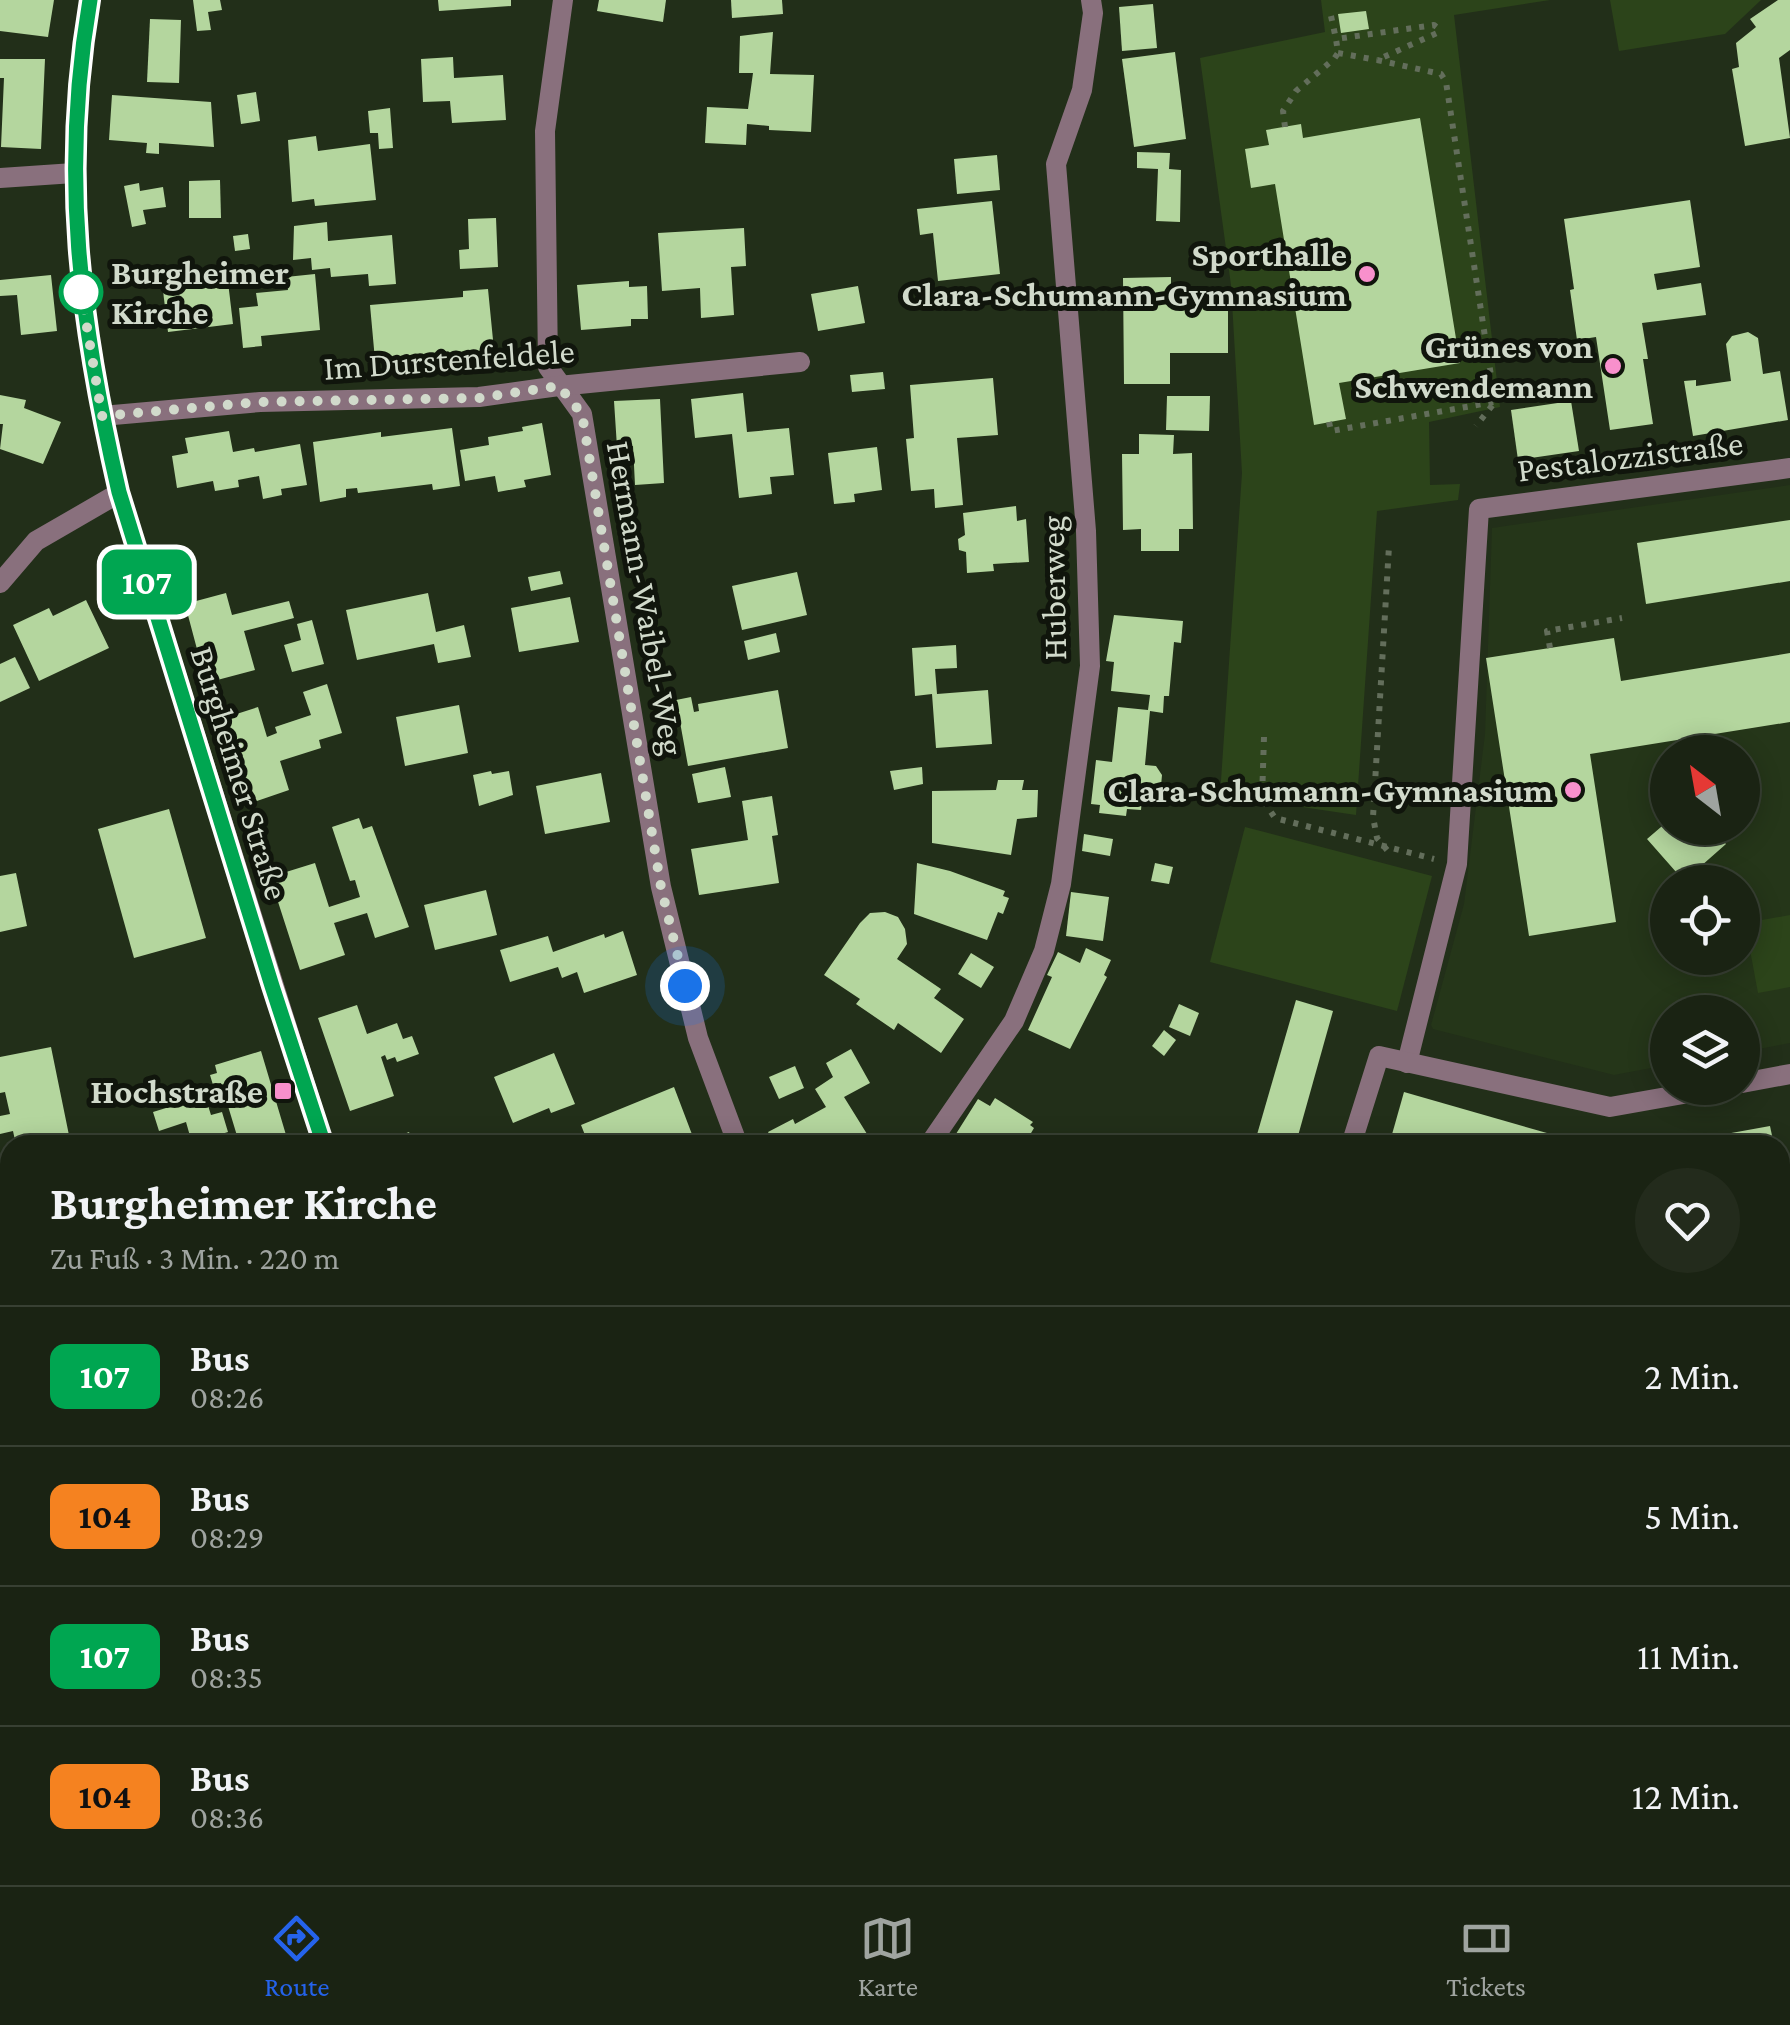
<!DOCTYPE html>
<html lang="de">
<head>
<meta charset="utf-8">
<style>
	body { margin:0; font-family:"Crimson Pro",serif; background:#232b1c; color:#f1f3f6; height:100vh; display:flex; flex-direction:column; font-size:38px; white-space:nowrap }
	* { box-sizing:border-box; margin:0 }
	p { font-size:32px; color:#9fa4a0 }
	.icon { flex:none; width:55px; height:55px; fill:none; stroke:currentColor; stroke-width:2; stroke-linecap:round; stroke-linejoin:round }
	.map { position:relative; flex:1; overflow:hidden }
	.details { position:absolute; left:0px; top:1135px; width:1790px; height:750px; display:flex; flex-direction:column; background:#1a2313; border-radius:30px 30px 0 0; box-shadow:0 5px 25px #0003,0 0 0 2px #384033 }
	.details>* { flex:none }
	.badge { padding:0 20px; border-radius:15px; font-size:35px; line-height:65px }
	.needle { width:65px; rotate:329deg }
	.buttons { position:absolute; left:1650px; top:735px; display:grid; gap:20px }
	.buttons a { display:grid; place-items:center; width:110px; height:110px; border-radius:50%; background:#1a2313; box-shadow:0 5px 25px #0003,0 0 0 2px #384033; font-size:50px }
	.you { position:absolute; width:50px; height:50px; margin:-25px; border:8px solid #fff; border-radius:50%; background:#1a73e8; box-shadow:0 0 0 15px #1a73e833 }
	.map>.badge { position:absolute; translate:-50% -50%; box-shadow:0 0 0 5px #fff }
	.round { display:grid; place-items:center; flex:none; width:105px; height:105px; border-radius:52px; background:#232b1c }
	.head { display:flex; align-items:center; justify-content:space-between; height:170px; padding:0 50px }
	h1 { font-size:48px; font-weight:700; line-height:75px }
	ul { padding:0; list-style:none }
	li { display:flex; align-items:center; gap:30px; height:140px; padding:0 50px; border-top:2px solid #384033 }
	li div { flex:1 }
	li b { display:block; font-size:38px }
	li em { font-style:normal }
	li .badge { min-width:110px; font-weight:700; text-align:center }
	.tabs { display:flex; justify-content:space-around; align-items:center; height:140px; border-top:2px solid #384033; background:#1a2313; font-size:28px; color:#9fa4a0 }
	.tabs a { display:grid; justify-items:center; gap:5px }
	.tabs .active { color:#2563eb }
	.map>svg:first-child { display:block }
	.built { fill:#253619; fill-rule:evenodd }
	.green { fill:#2c441a }
	.building { fill:#b4d69e }
	.lines { fill:none; stroke-linecap:round; stroke-linejoin:round }
	.path { stroke:#636e5b; stroke-width:6; stroke-dasharray:5 8; stroke-linecap:butt }
	.service { stroke:#89707d; stroke-width:15 }
	.minor { stroke:#89707d; stroke-width:20 }
	.tertiary { stroke:#89707d; stroke-width:20 }
	.line-casing { stroke:#fff; stroke-width:22 }
	.line { stroke:#00a651; stroke-width:15 }
	.walk { stroke:#d1dacb; stroke-width:10; stroke-dasharray:0 18 }
	.poi-dot { fill:#f890cc; stroke:#10150c; stroke-width:4 }
	.stop-dot { fill:#fff; stroke:#00a651; stroke-width:5 }
	.labels { text-anchor:middle; stroke-width:10; stroke-linejoin:round; paint-order:stroke }
	.poi-label { font-size:35px; font-weight:bold; fill:#d1dacb; stroke:#10150c; text-anchor:end }
	.stop-label { font-size:35px; font-weight:bold; fill:#d1dacb; stroke:#10150c; text-anchor:start }
	.street-label { font-size:35px; fill:#d1dacb; stroke:#10150c }
</style>
</head>
<body>
<div class="map">
<svg width="1790" height="1885" viewBox="0 0 1790 1885">
	<rect width="100%" height="100%" fill="#222f19"/>
	<g class="built">
		<path d="M1790,485V1043L1743,1052L1742,1012H1668L1667,1065L1614,1075L1433,1029L1431,1025L1464,904L1485,734L1492,528ZM1668,752H1742V828H1668ZM1668,882H1742V958H1668Z"/>
		<polygon points="1790,1545 1790,1885 1745,1885 1743,1875 1780,1875 1780,1547"/>
	</g>
	<g class="green">
		<polygon points="1321,0 1550,0 1454,15 1500,407 1429,422 1430,485 1460,484 1458,500 1377,511 1356,815 1220,795 1242,473 1231,285 1200,58 1325,32"/>
		<polygon points="1610,0 1761,0 1725,34 1619,51"/>
		<polygon points="1245,827 1432,876 1397,1011 1210,962"/>
		<polygon points="1790,915 1790,987 1758,993 1745,923"/>
		<polygon points="10,1762 10,1875 60,1875 63,1885 0,1885 0,1765"/>
	</g>
	<g class="building">
		<polygon points="0,0 54,0 48,37 0,31"/>
		<polygon points="193,0 220,0 222,10 208,12 211,30 197,31"/>
		<polygon points="438,0 511,0 511,6 439,11"/>
		<polygon points="599,0 666,0 663,22 597,11"/>
		<polygon points="731,0 782,0 783,14 732,18"/>
		<polygon points="1778,0 1790,0 1790,50 1779,58 1790,138 1745,146 1732,69 1739,67 1736,43 1756,27 1750,19"/>
		<polygon points="1153,4 1157,48 1122,51 1119,7"/>
		<polygon points="1366,11 1369,29 1341,33 1338,14"/>
		<polygon points="150,19 181,20 179,83 147,82"/>
		<polygon points="773,32 770,74 814,75 811,132 769,130 769,126 747,124 746,145 705,143 707,107 748,109 753,73 739,73 740,36"/>
		<polygon points="1175,52 1186,139 1134,147 1122,59"/>
		<polygon points="453,57 454,78 503,75 506,120 452,123 450,101 423,102 421,59"/>
		<polygon points="0,59 45,59 41,149 1,147 4,78 0,78"/>
		<polygon points="256,92 260,121 241,124 237,95"/>
		<polygon points="112,95 211,102 214,147 159,143 159,154 146,153 147,143 109,140"/>
		<polygon points="390,108 393,148 379,149 378,133 370,133 368,111"/>
		<polygon points="1420,118 1460,363 1339,383 1346,419 1314,425 1275,184 1251,188 1245,149 1269,145 1266,130 1301,124 1303,138"/>
		<polygon points="316,136 318,151 370,144 376,200 315,206 314,199 292,202 288,140"/>
		<polygon points="1137,152 1170,153 1169,169 1181,170 1180,222 1156,221 1158,169 1137,168"/>
		<polygon points="997,155 1000,190 957,194 954,159"/>
		<polygon points="220,180 221,218 189,218 189,181"/>
		<polygon points="139,183 140,191 163,187 166,207 143,210 146,224 132,227 124,186"/>
		<polygon points="1690,200 1700,267 1654,274 1657,290 1701,283 1706,315 1642,323 1648,359 1643,359 1653,424 1610,430 1596,337 1577,340 1570,290 1574,289 1564,219"/>
		<polygon points="992,201 1000,274 938,281 933,233 920,235 917,209"/>
		<polygon points="496,218 498,267 460,269 459,250 469,249 468,219"/>
		<polygon points="327,222 328,241 392,235 396,284 369,286 368,274 331,277 330,268 312,270 311,258 293,260 294,226"/>
		<polygon points="744,228 746,266 731,267 734,315 701,318 700,288 662,291 658,233"/>
		<polygon points="248,234 250,249 235,251 233,236"/>
		<polygon points="226,265 233,324 168,332 161,274"/>
		<polygon points="315,274 320,330 261,336 262,346 243,348 239,308 258,306 256,293 288,290 286,277"/>
		<polygon points="51,275 57,331 21,335 17,295 0,296 0,280"/>
		<polygon points="1171,277 1171,305 1205,305 1205,289 1228,289 1228,353 1170,353 1170,384 1124,384 1123,278"/>
		<polygon points="629,281 629,287 647,286 648,319 631,319 631,326 581,330 577,285"/>
		<polygon points="858,286 865,323 818,331 811,294"/>
		<polygon points="488,289 494,350 375,360 370,305 463,297 463,291"/>
		<polygon points="1748,332 1758,338 1763,374 1780,371 1788,420 1693,436 1684,381 1696,380 1696,386 1731,381 1726,344 1732,336"/>
		<polygon points="883,372 885,389 852,392 850,375"/>
		<polygon points="993,378 998,435 957,438 963,505 935,508 934,489 911,491 906,439 914,438 910,385"/>
		<polygon points="743,393 747,432 789,428 794,475 770,477 772,494 739,498 732,434 695,438 691,399"/>
		<polygon points="0,395 26,400 24,408 61,422 43,464 0,449 3,424 0,424"/>
		<polygon points="1167,396 1210,396 1209,431 1166,430"/>
		<polygon points="660,399 664,483 635,485 633,446 617,447 614,401"/>
		<polygon points="1571,401 1579,451 1518,460 1511,410"/>
		<polygon points="542,423 551,475 524,480 526,487 498,492 495,476 465,481 460,450 489,445 488,437 523,431 522,427"/>
		<polygon points="452,428 460,486 433,490 432,484 358,493 357,488 346,489 346,497 320,502 313,442 381,432 381,437"/>
		<polygon points="229,431 233,452 254,448 255,452 300,444 307,485 281,489 282,495 263,499 259,476 238,480 239,487 215,491 213,481 177,488 172,456 188,453 185,438"/>
		<polygon points="1139,434 1174,435 1173,454 1192,453 1193,529 1179,529 1179,551 1141,551 1141,529 1123,530 1122,454 1139,454"/>
		<polygon points="877,447 882,490 854,494 855,502 834,504 828,453"/>
		<polygon points="1016,506 1017,521 1026,519 1029,562 993,564 994,571 967,573 966,552 959,550 958,539 965,535 963,513"/>
		<polygon points="1790,520 1790,581 1646,604 1637,543"/>
		<polygon points="560,571 563,584 531,591 528,577"/>
		<polygon points="797,572 807,615 742,630 732,586"/>
		<polygon points="226,593 232,615 289,601 294,618 244,631 255,670 206,683 185,604"/>
		<polygon points="428,593 436,632 464,625 471,657 438,663 434,644 357,660 346,610"/>
		<polygon points="570,597 579,642 519,652 511,608"/>
		<polygon points="86,600 109,648 39,681 13,625 49,608 53,616"/>
		<polygon points="1114,615 1183,621 1181,643 1174,642 1169,696 1164,696 1163,713 1150,711 1145,765 1156,766 1162,775 1161,786 1154,790 1143,789 1141,810 1127,809 1126,816 1099,813 1100,805 1091,804 1096,760 1112,762 1118,707 1148,710 1150,695 1111,691 1114,662 1106,661"/>
		<polygon points="312,620 324,664 292,672 284,645 301,640 297,624"/>
		<polygon points="776,633 780,652 748,660 744,641"/>
		<polygon points="1614,638 1621,681 1790,653 1790,722 1590,754 1616,922 1529,936 1486,658"/>
		<polygon points="956,645 957,668 935,669 937,694 988,690 992,744 936,748 932,694 915,696 912,648"/>
		<polygon points="15,657 30,688 0,702 0,664"/>
		<polygon points="327,684 342,733 319,740 321,748 280,761 289,790 248,804 221,719 258,707 267,737 277,733 275,727 311,715 303,692"/>
		<polygon points="778,690 788,748 688,766 676,700 691,697 694,712 699,711 698,704"/>
		<polygon points="459,705 468,753 405,766 396,717"/>
		<polygon points="725,767 731,797 698,803 692,774"/>
		<polygon points="922,767 923,784 894,790 890,771"/>
		<polygon points="491,771 492,774 509,771 513,795 479,806 473,775"/>
		<polygon points="601,773 610,822 545,834 536,786"/>
		<polygon points="998,780 1024,780 1022,790 1038,790 1037,817 1017,819 1011,855 932,843 932,791 996,790"/>
		<polygon points="772,796 778,835 772,836 779,883 699,895 691,849 748,840 742,801"/>
		<polygon points="169,809 206,938 134,958 98,829"/>
		<polygon points="359,818 363,829 372,826 409,927 375,938 367,913 334,923 345,955 300,970 270,877 315,863 329,907 360,897 355,880 350,881 332,827"/>
		<polygon points="1668,821 1668,828 1712,828 1726,844 1684,881 1647,839"/>
		<polygon points="1084,834 1113,839 1110,856 1082,851"/>
		<polygon points="917,863 950,871 1005,891 1003,896 1009,898 1003,914 998,912 987,940 914,914"/>
		<polygon points="1155,863 1173,867 1169,884 1151,881"/>
		<polygon points="16,873 27,926 0,932 0,876"/>
		<polygon points="486,890 497,935 435,950 424,905"/>
		<polygon points="1071,892 1109,897 1103,941 1066,936"/>
		<polygon points="885,912 898,917 905,929 907,944 897,959 941,989 934,998 964,1019 941,1053 898,1023 894,1030 856,1004 860,999 824,975 860,923 870,913"/>
		<polygon points="623,931 637,975 584,993 577,972 562,978 558,967 510,982 500,950 548,936 553,952 604,934 605,938"/>
		<polygon points="1086,948 1111,960 1104,975 1107,977 1070,1049 1028,1030 1052,977 1047,975 1058,952 1080,963"/>
		<polygon points="971,953 994,967 981,988 958,974"/>
		<polygon points="1296,1000 1333,1011 1296,1143 1254,1145"/>
		<polygon points="1179,1004 1199,1013 1190,1036 1169,1027"/>
		<polygon points="357,1005 367,1034 397,1023 403,1039 412,1036 419,1054 397,1062 395,1057 387,1060 385,1055 381,1057 394,1096 350,1111 318,1018"/>
		<polygon points="1164,1030 1176,1040 1164,1056 1152,1046"/>
		<polygon points="51,1047 71,1145 16,1145 13,1131 0,1134 0,1116 10,1114 5,1092 0,1093 0,1057"/>
		<polygon points="851,1049 870,1083 844,1097 867,1134 864,1144 775,1145 768,1132 793,1119 795,1124 826,1107 815,1089 833,1077 826,1063"/>
		<polygon points="261,1051 289,1145 232,1145 231,1141 238,1139 221,1083 213,1085 210,1075 217,1073 215,1065"/>
		<polygon points="554,1053 575,1104 551,1113 549,1108 513,1123 494,1077"/>
		<polygon points="795,1066 804,1088 779,1099 769,1077"/>
		<polygon points="674,1087 693,1137 671,1145 631,1145 628,1138 610,1145 589,1145 581,1125"/>
		<polygon points="1404,1092 1575,1141 1574,1145 1389,1145"/>
		<polygon points="205,1096 211,1115 222,1112 228,1132 192,1143 186,1122 159,1131 153,1112"/>
		<polygon points="995,1098 1033,1122 1030,1125 1034,1128 1024,1145 949,1145 978,1099 990,1106"/>
		<polygon points="1770,1126 1774,1145 1677,1145 1676,1143"/>
		<polygon points="409,1132 414,1145 377,1145"/>
		<polygon points="10,1330 10,1379 4,1380 0,1333"/>
		<polygon points="1780,1366 1784,1377 1790,1376 1790,1423 1780,1425"/>
		<polygon points="1790,1545 1790,1629 1788,1629 1780,1580 1780,1547"/>
		<polygon points="1780,1732 1790,1781 1790,1885 1745,1885 1743,1875 1780,1875"/>
		<polygon points="291,1875 325,1875 328,1884 276,1885 274,1880"/>
		<polygon points="389,1875 432,1875 435,1885 392,1885"/>
		<polygon points="605,1875 647,1875 637,1885 608,1885"/>
		<polygon points="676,1875 778,1875 791,1885 691,1885"/>
		<polygon points="998,1875 1036,1875 1032,1885 994,1885"/>
		<polygon points="1155,1875 1179,1885 1150,1885"/>
		<polygon points="1199,1875 1228,1875 1225,1885 1195,1885"/>
		<polygon points="1593,1875 1625,1875 1622,1885 1591,1885"/>
	</g>
	<g class="lines">
		<g class="path">
			<polyline points="1331,16 1336,39"/>
			<polyline points="1338,53 1377,60"/>
			<polyline points="1285,127 1283,111 1296,91 1334,59 1338,53 1336,39 1434,25 1438,28 1437,33 1377,60 1441,74 1446,82 1495,402 1476,426"/>
			<polyline points="1329,422 1331,431 1494,402"/>
			<polyline points="1550,648 1547,631 1622,618"/>
			<polyline points="1264,737 1262,799 1275,818 1434,859"/>
			<polyline points="1387,850 1377,838 1373,817 1389,546"/>
			<polyline points="0,1454 10,1469"/>
			<polyline points="1780,1705 1790,1704"/>
		</g>
		<g class="service">
			<polyline points="1780,1485 1790,1483"/>
			<polyline points="165,1875 168,1885"/>
			<polyline points="1683,1875 1685,1885"/>
		</g>
		<g class="minor">
			<polyline points="563,0 545,131 548,367 582,414 661,887 698,1038 738,1145"/>
			<polyline points="0,178 74,173"/>
			<polyline points="102,416 260,402 479,397 559,386 800,362"/>
			<polyline points="0,583 36,541 119,493"/>
			<polyline points="1407,1063 1457,864 1479,509 1790,468"/>
			<polyline points="1742,1083 1790,1074"/>
			<polyline points="929,1145 1014,1021 1044,951 1061,884 1090,666 1086,531 1056,164 1082,90 1093,13 1091,0"/>
			<polyline points="1351,1145 1379,1056 1610,1107 1717,1088"/>
			<polyline points="1780,1226 1782,1226"/>
			<polyline points="0,1254 10,1254"/>
			<polyline points="1780,1345 1790,1344"/>
			<polyline points="0,1745 10,1742"/>
			<polyline points="1083,1885 1086,1875"/>
		</g>
		<g class="tertiary">
			<path d="M90,0C60,174 81,322 119,493L324,1145"/>
			<polyline points="558,1875 560,1885"/>
		</g>
	</g>
	<g class="lines">
		<g class="line-casing">
			<path id="line" d="M90,0C60,174 80,322 119,492L272,986L324,1145"/>
		</g>
		<use href="#line" class="line"/>
		<polyline class="walk" points="81,292 102,416 260,402 479,398 559,386 582,414 661,887 685,986"/>
	</g>
	<g class="poi-dot">
		<circle cx="1367" cy="274" r="10"/>
		<circle cx="1613" cy="366" r="10"/>
		<circle cx="1573" cy="790" r="10"/>
		<rect x="273" y="1081" width="20" height="20" rx="5"/>
	</g>
	<circle class="stop-dot" cx="81" cy="292" r="20"/>
	<g class="labels">
		<g class="poi-label">
			<text x="1347" y="266">Sporthalle<tspan x="1347" dy="40">Clara-Schumann-Gymnasium</tspan></text>
			<text x="1593" y="358">Grünes von<tspan x="1593" dy="40">Schwendemann</tspan></text>
			<text x="1553" y="802">Clara-Schumann-Gymnasium</text>
			<text x="263" y="1103">Hochstraße</text>
		</g>
		<g class="stop-label">
			<text x="111" y="284">Burgheimer<tspan x="111" dy="40">Kirche</tspan></text>
		</g>
		<g class="street-label">
			<text transform="translate(449 359) rotate(-4)" y="12">Im Durstenfeldele</text>
			<text transform="translate(1630 456) rotate(-7)" y="12">Pestalozzistraße</text>
			<text transform="translate(1053 588) rotate(-91)" y="12">Huberweg</text>
			<text transform="translate(646 598) rotate(80)" y="12">Hermann-Waibel-Weg</text>
			<text transform="translate(240 773) rotate(73)" y="12">Burgheimer Straße</text>
		</g>
	</g>
</svg>
<div class="buttons">
<a><svg class="needle" viewBox="-14 -14 28 28"><path d="M0-13l5 13h-10z" fill="#e53935"/><path d="M0 13l5-13h-10z" fill="#9fa4a0"/></svg></a>
<a><svg class="icon" aria-label="locate" viewBox="0 0 24 24"><circle cx="12" cy="12" r="6"/><path d="M12 2v4M12 18v4M2 12h4M18 12h4"/></svg></a>
<a><svg class="icon" aria-label="layers" viewBox="0 0 24 24"><path d="M12 4l9 5-9 5-9-5zM3 14l9 5 9-5"/></svg></a>
</div>
<div class="you" style="left:685px;top:986px"></div>
<b class="badge" style="left:147px;top:582px;background:#00a651;color:#fff">107</b>
<section class="details">
<div class="head"><div><h1>Burgheimer Kirche</h1><p>Zu Fuß · 3 Min. · 220 m</p></div><a class="round"><svg class="icon" aria-label="heart" viewBox="0 0 24 24"><path d="M12 20l-8-8c-3-5 5-10 8-4 3-6 11-1 8 4z"/></svg></a></div>
<ul>
<li><span class="badge" style="background:#00a651;color:#fff">107</span><div><b>Bus</b><p>08:26</p></div><em>2 Min.</em></li>
<li><span class="badge" style="background:#f58220;color:#111">104</span><div><b>Bus</b><p>08:29</p></div><em>5 Min.</em></li>
<li><span class="badge" style="background:#00a651;color:#fff">107</span><div><b>Bus</b><p>08:35</p></div><em>11 Min.</em></li>
<li><span class="badge" style="background:#f58220;color:#111">104</span><div><b>Bus</b><p>08:36</p></div><em>12 Min.</em></li>
</ul>
</section>
</div>
<nav class="tabs">
<a class="active"><svg class="icon" aria-label="directions" viewBox="0 0 24 24"><path d="M12 3l9 9-9 9-9-9zM9 14v-3h6M13 9l2 2-2 2"/></svg>Route</a>
<a><svg class="icon" aria-label="map" viewBox="0 0 24 24"><path d="M3 6l6-2 6 2 6-2v14l-6 2-6-2-6 2zM9 4v14M15 6v14"/></svg>Karte</a>
<a><svg class="icon" aria-label="tickets" viewBox="0 0 24 24"><path d="M3 7h18v10H3zM15 7v10"/></svg>Tickets</a>
</nav>
</body>
</html>
